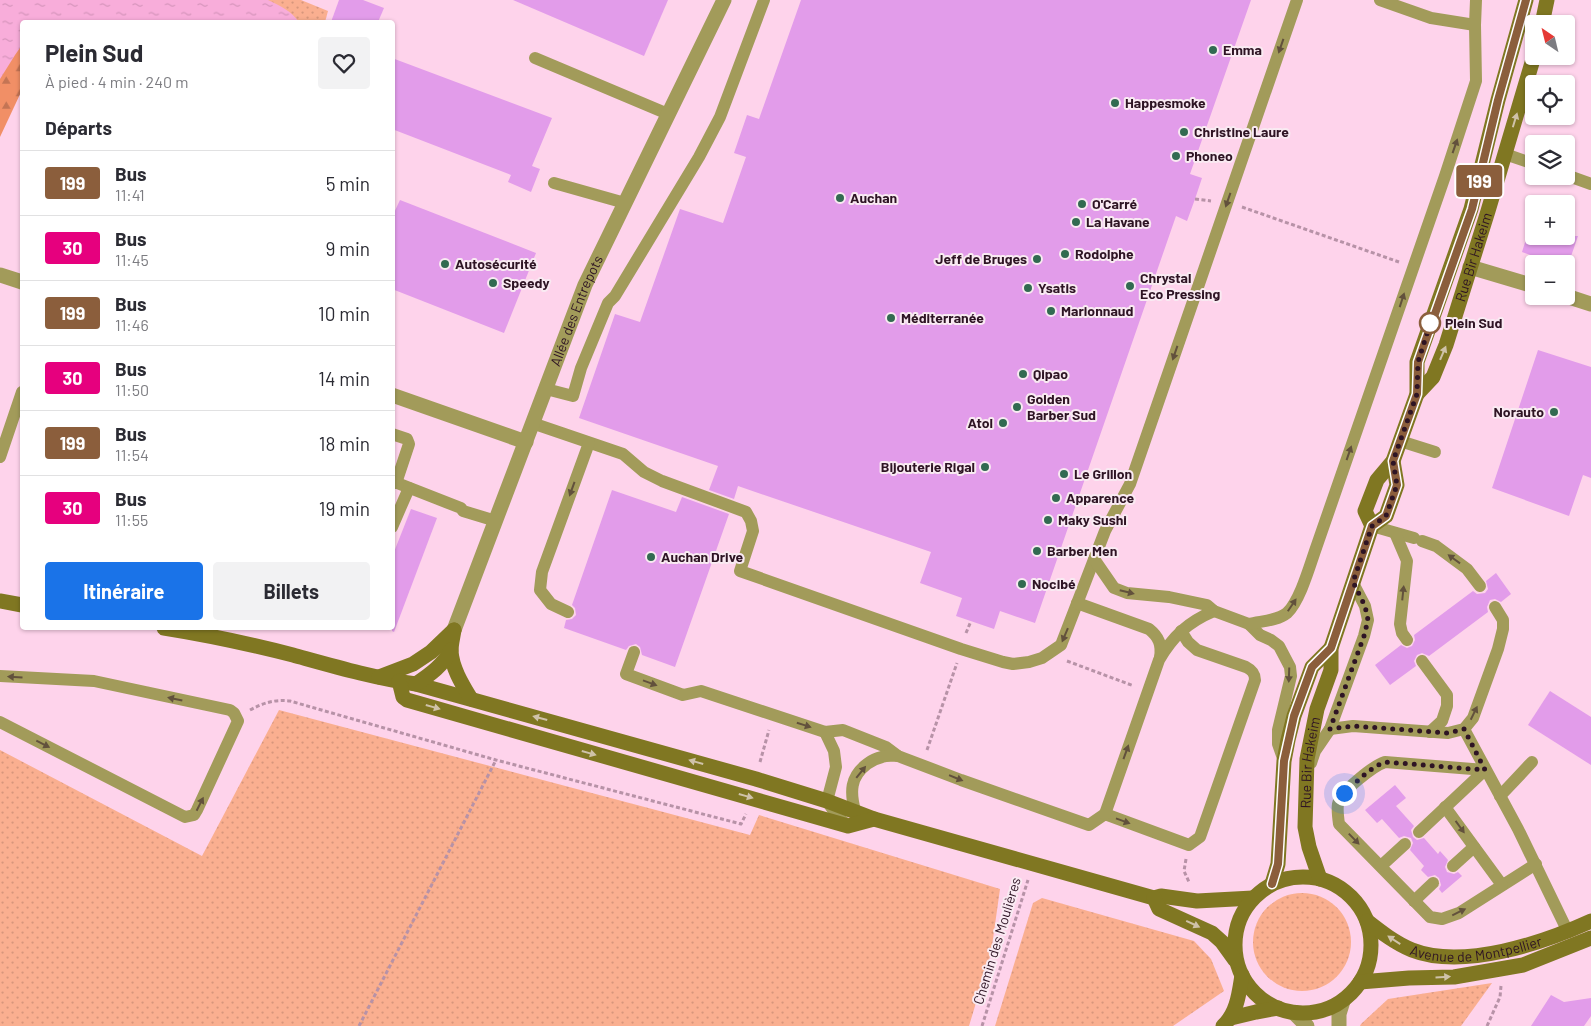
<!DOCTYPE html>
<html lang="fr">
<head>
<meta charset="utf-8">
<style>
	body { margin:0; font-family:Barlow,sans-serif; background:#f2f2f3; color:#2b2b33; height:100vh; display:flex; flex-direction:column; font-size:19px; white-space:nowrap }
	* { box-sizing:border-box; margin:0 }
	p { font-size:16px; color:#7c7c81 }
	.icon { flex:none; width:28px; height:28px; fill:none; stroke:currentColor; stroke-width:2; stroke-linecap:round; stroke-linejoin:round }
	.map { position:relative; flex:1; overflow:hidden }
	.panel { position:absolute; left:20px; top:20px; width:375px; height:610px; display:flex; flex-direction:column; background:#fff; border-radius:5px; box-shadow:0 1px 4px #0004 }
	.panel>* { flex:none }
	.badge { padding:0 10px; border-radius:4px; font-size:18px; line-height:32px }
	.needle { width:32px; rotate:325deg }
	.tools { position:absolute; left:1525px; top:15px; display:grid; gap:10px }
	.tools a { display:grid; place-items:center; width:50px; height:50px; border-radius:5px; background:#fff; box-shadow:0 1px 4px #0004; font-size:25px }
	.you { position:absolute; width:25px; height:25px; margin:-12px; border:4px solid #fff; border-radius:50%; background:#1a73e8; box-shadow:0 0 0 8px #1a73e833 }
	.map>.badge { position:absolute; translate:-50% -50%; box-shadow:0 0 0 2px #fff }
	h2 { padding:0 25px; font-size:19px; line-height:45px }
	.round { display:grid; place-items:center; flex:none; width:52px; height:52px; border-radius:5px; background:#f2f2f3 }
	.headline { display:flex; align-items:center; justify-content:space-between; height:85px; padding:0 25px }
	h1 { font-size:24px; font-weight:700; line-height:38px }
	.primary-button { display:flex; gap:10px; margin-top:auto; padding:10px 25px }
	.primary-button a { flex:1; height:58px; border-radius:5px; background:#1a73e8; color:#fff; font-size:20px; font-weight:700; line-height:58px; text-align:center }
	.primary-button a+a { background:#f2f2f3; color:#2b2b33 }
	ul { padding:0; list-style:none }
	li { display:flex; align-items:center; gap:15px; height:65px; padding:0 25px; border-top:1px solid #e1e1e2 }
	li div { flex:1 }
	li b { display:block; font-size:19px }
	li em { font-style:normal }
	li .badge { min-width:55px; font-weight:700; text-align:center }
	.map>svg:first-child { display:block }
	.grass { fill:url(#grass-dots) }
	.forest { fill:url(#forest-firs) }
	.water { fill:url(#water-ripples) }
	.building { fill:#e29cea }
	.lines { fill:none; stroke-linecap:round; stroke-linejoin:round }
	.path { stroke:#b792a7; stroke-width:3; stroke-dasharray:4 2.5; stroke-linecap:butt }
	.lane { stroke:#a29b5a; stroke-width:12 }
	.street { stroke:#a29b5a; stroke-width:15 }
	.secondary { stroke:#807722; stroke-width:15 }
	.oneway { fill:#62513c }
	.oneway2 { fill:#cfc2a9 }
	.line-casing { stroke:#fff; stroke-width:11 }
	.line { stroke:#8b5e3c; stroke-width:8 }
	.walk { stroke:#2e1424; stroke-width:5; stroke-dasharray:0 9 }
	.poi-dot { fill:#326a51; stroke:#f9eaf2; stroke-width:2 }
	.stop-dot { fill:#fff; stroke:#8b5e3c; stroke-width:2.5 }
	.labels { text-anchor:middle; stroke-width:4; stroke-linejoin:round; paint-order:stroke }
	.poi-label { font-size:14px; font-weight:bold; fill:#2e1424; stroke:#f9eaf2; text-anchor:start }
	.street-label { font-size:14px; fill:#2e1424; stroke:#f9eaf2 }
	.stop-label { font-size:14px; font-weight:bold; fill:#2e1424; stroke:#f9eaf2; text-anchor:start }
</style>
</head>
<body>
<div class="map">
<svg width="1591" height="1026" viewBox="0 0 1591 1026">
	<defs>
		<pattern id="grass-dots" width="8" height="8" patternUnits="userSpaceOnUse" patternTransform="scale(1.25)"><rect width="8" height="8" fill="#faaf90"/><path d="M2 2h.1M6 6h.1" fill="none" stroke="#d7967c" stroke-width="1.8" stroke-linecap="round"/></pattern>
		<pattern id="forest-firs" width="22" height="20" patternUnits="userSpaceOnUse" patternTransform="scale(1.25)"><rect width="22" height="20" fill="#f18f66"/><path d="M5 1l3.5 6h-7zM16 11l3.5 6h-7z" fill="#c47454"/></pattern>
		<pattern id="water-ripples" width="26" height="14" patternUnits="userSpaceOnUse" patternTransform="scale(1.25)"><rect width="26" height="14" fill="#f8adda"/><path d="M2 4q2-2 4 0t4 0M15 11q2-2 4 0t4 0" fill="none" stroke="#d594bb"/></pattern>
	</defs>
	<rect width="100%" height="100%" fill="#fed3eb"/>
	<g class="grass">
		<polygon points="245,0 301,0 328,11 325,22 287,22"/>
		<polygon points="279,710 750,835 759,815 1000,889 991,953 969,1026 0,1026 0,750 202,856"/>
		<circle cx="1302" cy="942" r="49"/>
		<polygon points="1042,898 1194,941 1211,959 1224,991 1173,1026 995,1026 1033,903"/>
		<polygon points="1492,983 1461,1026 1360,1026 1361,1024 1388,999"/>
	</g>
	<polygon class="forest" points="22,25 22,90 0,137 0,56"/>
	<path class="water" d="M0,0H268C281,6 291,11 299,22H22V45L15,55L0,79Z"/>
	<g class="building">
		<polygon points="339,0 363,0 384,8 378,22 331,22"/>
		<polygon points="513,0 668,0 644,56"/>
		<polygon points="801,0 1251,0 1190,174 1202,178 1195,199 1187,221 1176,216 1035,623 1000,611 994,629 956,616 962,598 920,583 931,552 738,486 734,499 709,490 718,466 579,418 615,314 640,322 680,209 723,223 746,157 734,153 747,115 759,119"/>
		<polygon points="392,58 552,118 532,166 540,169 531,192 508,182 511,175 392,129"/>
		<polygon points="400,200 536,253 504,333 392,289 392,217"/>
		<polygon points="1527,236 1578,236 1567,268 1566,264 1555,264 1522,252"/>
		<polygon points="1538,350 1591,367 1591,478 1583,475 1569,516 1492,488"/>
		<polygon points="612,490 676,512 682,497 729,514 675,667 642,655 640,647 636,644 629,646 626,650 564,628 566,620 572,619 576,615 575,608 572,605"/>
		<polygon points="411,509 437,518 394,632 392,631 392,557"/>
		<polygon points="1496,573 1511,594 1501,602 1495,599 1490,600 1487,607 1488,612 1429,656 1422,653 1417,655 1414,661 1416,666 1390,685 1375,665 1401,645 1407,648 1412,646 1415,640 1414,635 1473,591 1477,594 1485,593 1488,589 1486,581"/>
		<polygon points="1550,691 1591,717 1591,765 1528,725"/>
		<polygon points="1395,785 1406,798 1396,806 1414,826 1411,830 1413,837 1417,840 1424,838 1438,854 1440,851 1448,860 1445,867 1447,872 1454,874 1458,872 1462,876 1442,893 1439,889 1441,885 1439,878 1435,875 1428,877 1421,870 1424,866 1410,850 1413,843 1411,838 1404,836 1399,838 1382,819 1377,823 1365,810"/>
		<polygon points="1551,995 1564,1002 1591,998 1591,1016 1584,1026 1531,1026"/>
	</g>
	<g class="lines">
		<g class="path">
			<polyline points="1195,199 1211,201"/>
			<polyline points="1242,207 1399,262"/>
			<polyline points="966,633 971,621"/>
			<polyline points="1067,661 1134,686"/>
			<path d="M250,710C263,703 275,699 290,701L496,760L741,824L746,814"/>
			<polyline points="927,750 957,663"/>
			<polyline points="760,762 769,730"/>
			<polyline points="1186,859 1184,871 1189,882"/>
			<polyline points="359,1026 496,760"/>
			<polyline points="982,1026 1028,880"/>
			<polyline points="1487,1026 1500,997 1501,986"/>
		</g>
		<g class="lane">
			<polyline points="1380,0 1431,18 1475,25"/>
			<polyline points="535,58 668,114"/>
			<polyline points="1505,154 1534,164"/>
			<polyline points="1566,175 1591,184"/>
			<polyline points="554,183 625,203"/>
			<polyline points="546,389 573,396 581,368 608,303 615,296 699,157 720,117 764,0"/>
			<polyline points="532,423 623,454 644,472 662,481 746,512 751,521 753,531 740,571 961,649 1003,662 1013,664 1029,662 1042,658 1061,645 1105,531 1130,484 1297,0"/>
			<polyline points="392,434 407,439 409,444 396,483"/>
			<polyline points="1400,441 1435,452"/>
			<polyline points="0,457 22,392"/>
			<polyline points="392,481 461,508 463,511 496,521"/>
			<polyline points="1372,526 1414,538"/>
			<polyline points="392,527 409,488"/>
			<polyline points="1395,533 1407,561 1400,624 1402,633 1407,640"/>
			<polyline points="1422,541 1436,546 1467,569 1480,586"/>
			<polyline points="1094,559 1114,588 1127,593 1169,597 1207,605 1214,611 1249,624 1260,635 1271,640 1279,646 1290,667 1291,676 1278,730 1278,744 1284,761"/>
			<path d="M1077,603L1149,629C1159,637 1162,645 1160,657"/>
			<polyline points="568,612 551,604 540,590 542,572 589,443"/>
			<path d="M1249,624C1261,621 1277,621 1287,613C1300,601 1310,565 1316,548L1445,176L1476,81L1475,25L1476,0"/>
			<path d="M634,652L626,674L683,695L701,691L825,732L843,730L886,747L898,756L961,780L1089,825L1105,814L1189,845L1200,837L1255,680C1255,673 1252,670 1246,667L1197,650L1188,642L1181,631"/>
			<polyline points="1422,661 1447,695 1447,706 1442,721 1430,732"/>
			<polyline points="0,676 94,681 230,710 234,713 238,721 197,810 194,815 185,817 0,722"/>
			<polyline points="1330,729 1353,726 1448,733 1464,729 1473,718 1498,649 1503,629 1503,620 1495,607"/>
			<polyline points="1464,729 1518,829 1568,932"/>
			<polyline points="825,732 834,751 836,767 827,801 837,816 848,826"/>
			<polyline points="1311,763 1315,751 1330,729 1364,636 1368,620 1365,606 1353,583"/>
			<path d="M1485,770L1385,762C1373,766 1340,792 1338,804C1337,810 1338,817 1339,824L1430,917L1442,919L1459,913L1536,864"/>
			<polyline points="1500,796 1532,762"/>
			<polyline points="1445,807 1502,885"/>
			<path d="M855,811C850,792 850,777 867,764C871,761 877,758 882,757C887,755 893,756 898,756"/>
			<path d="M1105,814L1159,660C1173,636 1188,622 1214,611"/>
			<polyline points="1419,832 1485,770"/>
			<polyline points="1381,866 1405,844"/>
			<polyline points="1453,866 1474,847"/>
			<polyline points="1414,901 1433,883"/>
		</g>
		<g class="street">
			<polyline points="1470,267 1534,286"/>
			<polyline points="0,275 22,282"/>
			<polyline points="1566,296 1591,304"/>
			<polyline points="392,395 526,442"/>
			<path id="s1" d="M454,630L585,285L724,0"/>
			<polyline points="1294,1013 1307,1026"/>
			<polyline points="1339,1026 1339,1014 1343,1001"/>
		</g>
		<g class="secondary">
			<polyline points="1542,24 1547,0"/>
			<path id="s2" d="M1417,394L1433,377L1446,345L1488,211L1534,56"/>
			<polyline points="1372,526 1365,511 1377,480 1393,461 1417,394 1417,362 1471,209 1498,100 1526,0"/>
			<polyline points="0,601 22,605"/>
			<path d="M164,628C208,635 250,644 293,655C333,666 374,678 416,684L756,779L827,801L874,819L1154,898L1161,896L1197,901L1253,898"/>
			<path d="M454,630C453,637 451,644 451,651C452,668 462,684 471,699"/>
			<polyline points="379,677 413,664 431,652 454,630"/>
			<polyline points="399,681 403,697 407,700 848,826 874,819"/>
			<path d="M416,684C431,674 443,665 451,650"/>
			<circle cx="1303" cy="945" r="68"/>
			<path id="s3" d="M1320,879L1309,847L1305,827L1307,759L1317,709L1331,670V648L1372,526L1386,516L1397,485L1393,461"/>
			<polyline points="1272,884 1278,864 1284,761 1288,740 1294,716 1312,667 1331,648"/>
			<polyline points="1154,898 1159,909 1212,933 1222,942 1235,960"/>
			<path id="s4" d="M1367,921C1381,932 1395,943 1412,950C1463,970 1543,943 1591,921"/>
			<polyline points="1360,982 1409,978 1454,977 1523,965 1591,938"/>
			<polyline points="1231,1018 1256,1012 1278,1008"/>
			<path d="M1223,1026C1237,1013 1239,994 1242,975"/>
		</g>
	</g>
	<defs><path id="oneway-solid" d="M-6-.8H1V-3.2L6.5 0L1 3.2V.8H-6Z" transform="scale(1.25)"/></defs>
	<g class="oneway">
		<use href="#oneway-solid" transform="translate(1281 46) rotate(109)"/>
		<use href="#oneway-solid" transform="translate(1455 146) rotate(-71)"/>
		<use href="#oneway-solid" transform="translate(1228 200) rotate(109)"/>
		<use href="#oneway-solid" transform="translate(1402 300) rotate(-72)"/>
		<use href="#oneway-solid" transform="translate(1175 353) rotate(109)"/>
		<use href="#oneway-solid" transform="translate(1349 453) rotate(-71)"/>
		<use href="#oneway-solid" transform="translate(572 489) rotate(110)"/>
		<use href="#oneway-solid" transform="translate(1454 559) rotate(-144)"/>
		<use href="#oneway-solid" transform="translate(1127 592) rotate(14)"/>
		<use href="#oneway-solid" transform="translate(1403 593) rotate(-84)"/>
		<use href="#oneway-solid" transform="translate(1292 605) rotate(-56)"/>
		<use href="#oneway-solid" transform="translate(1065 635) rotate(113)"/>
		<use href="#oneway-solid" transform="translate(1289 675) rotate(92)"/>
		<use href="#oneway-solid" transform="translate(15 677) rotate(-177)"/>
		<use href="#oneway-solid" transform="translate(650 683) rotate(20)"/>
		<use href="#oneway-solid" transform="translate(175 699) rotate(-168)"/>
		<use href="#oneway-solid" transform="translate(1474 713) rotate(-64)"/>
		<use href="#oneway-solid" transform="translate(804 725) rotate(17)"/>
		<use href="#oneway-solid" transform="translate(43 744) rotate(27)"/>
		<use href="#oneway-solid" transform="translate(1126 752) rotate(-70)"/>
		<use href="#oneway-solid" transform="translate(861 772) rotate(-51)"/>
		<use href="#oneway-solid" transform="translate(956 778) rotate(22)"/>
		<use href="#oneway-solid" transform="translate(200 804) rotate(-63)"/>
		<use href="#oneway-solid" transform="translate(1123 821) rotate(20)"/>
		<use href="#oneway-solid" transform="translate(1460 827) rotate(54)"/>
		<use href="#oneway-solid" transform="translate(1354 839) rotate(46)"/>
		<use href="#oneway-solid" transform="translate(1459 912) rotate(-26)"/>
	</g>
	<g class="oneway2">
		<use href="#oneway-solid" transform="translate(1515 120) rotate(-73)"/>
		<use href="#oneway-solid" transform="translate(1443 353) rotate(-67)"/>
		<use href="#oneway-solid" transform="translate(433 707) rotate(16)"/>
		<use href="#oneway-solid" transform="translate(540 718) rotate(-165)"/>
		<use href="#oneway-solid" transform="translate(589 753) rotate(16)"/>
		<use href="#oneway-solid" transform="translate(696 762) rotate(-164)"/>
		<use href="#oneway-solid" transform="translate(746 796) rotate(16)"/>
		<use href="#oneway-solid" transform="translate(1193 924) rotate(25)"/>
		<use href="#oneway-solid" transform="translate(1394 940) rotate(-147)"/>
		<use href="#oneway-solid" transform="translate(1443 977) rotate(-3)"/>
	</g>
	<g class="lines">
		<g class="line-casing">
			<polyline id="line" points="1272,884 1278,864 1284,761 1294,716 1312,667 1331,648 1372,526 1386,516 1397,485 1393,461 1417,394 1418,362 1472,209 1498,100 1526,0"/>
		</g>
		<use href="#line" class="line"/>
		<path class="walk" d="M1344,793C1357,782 1369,768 1385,762L1485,770L1464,729L1448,733L1353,726L1330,729L1364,636L1368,620L1365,606L1353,582L1372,526L1386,516L1397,485L1393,461L1417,394L1418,362L1431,321L1430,323"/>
	</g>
	<g class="poi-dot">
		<circle cx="1213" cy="50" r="5"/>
		<circle cx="1115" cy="103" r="5"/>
		<circle cx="1184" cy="132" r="5"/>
		<circle cx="1176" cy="156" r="5"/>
		<circle cx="840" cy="198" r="5"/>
		<circle cx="1082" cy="204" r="5"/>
		<circle cx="1076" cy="222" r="5"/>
		<circle cx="1065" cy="254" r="5"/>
		<circle cx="1037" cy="259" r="5"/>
		<circle cx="445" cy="264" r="5"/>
		<circle cx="493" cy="283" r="5"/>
		<circle cx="1130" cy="286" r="5"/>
		<circle cx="1028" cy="288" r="5"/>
		<circle cx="1051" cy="311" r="5"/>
		<circle cx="891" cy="318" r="5"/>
		<circle cx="1023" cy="374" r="5"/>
		<circle cx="1017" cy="407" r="5"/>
		<circle cx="1554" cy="412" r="5"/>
		<circle cx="1003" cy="423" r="5"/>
		<circle cx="985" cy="467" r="5"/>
		<circle cx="1064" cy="474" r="5"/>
		<circle cx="1056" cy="498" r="5"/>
		<circle cx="1048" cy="520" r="5"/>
		<circle cx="1037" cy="551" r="5"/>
		<circle cx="651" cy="557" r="5"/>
		<circle cx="1022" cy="584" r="5"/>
	</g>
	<circle class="stop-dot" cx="1430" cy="323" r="10"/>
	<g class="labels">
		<g class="poi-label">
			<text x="1223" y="55">Emma</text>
			<text x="1125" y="108">Happesmoke</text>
			<text x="1194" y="137">Christine Laure</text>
			<text x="1186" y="161">Phoneo</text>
			<text x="850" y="203">Auchan</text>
			<text x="1092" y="209">O'Carré</text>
			<text x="1086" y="227">La Havane</text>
			<text x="1075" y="259">Rodolphe</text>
			<text x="1027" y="264" text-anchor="end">Jeff de Bruges</text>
			<text x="455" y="269">Autosécurité</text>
			<text x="1140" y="283">Chrystal<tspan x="1140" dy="16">Eco Pressing</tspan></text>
			<text x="503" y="288">Speedy</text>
			<text x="1038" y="293">Ysatis</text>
			<text x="1061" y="316">Marionnaud</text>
			<text x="901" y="323">Méditerranée</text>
			<text x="1033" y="379">Qipao</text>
			<text x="1027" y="404">Golden<tspan x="1027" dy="16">Barber Sud</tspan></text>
			<text x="1544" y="417" text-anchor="end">Norauto</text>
			<text x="993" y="428" text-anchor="end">Atol</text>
			<text x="975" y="472" text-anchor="end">Bijouterie Rigal</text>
			<text x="1074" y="479">Le Grillon</text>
			<text x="1066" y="503">Apparence</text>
			<text x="1058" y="525">Maky Sushi</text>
			<text x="1047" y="556">Barber Men</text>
			<text x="661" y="562">Auchan Drive</text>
			<text x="1032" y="589">Nocibé</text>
		</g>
		<g class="street-label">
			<text dy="5" stroke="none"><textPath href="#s2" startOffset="150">Rue Bir Hakeim</textPath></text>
			<text dy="5" stroke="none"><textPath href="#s1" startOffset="342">Allée des Entrepots</textPath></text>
			<text dy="5" stroke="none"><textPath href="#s3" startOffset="119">Rue Bir Hakeim</textPath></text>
			<text transform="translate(997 941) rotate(-73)" y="5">Chemin des Moulières</text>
			<text dy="5" stroke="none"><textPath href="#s4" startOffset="119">Avenue de Montpellier</textPath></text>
		</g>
		<g class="stop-label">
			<text x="1445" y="328">Plein Sud</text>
		</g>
	</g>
</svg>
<div class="tools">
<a><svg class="needle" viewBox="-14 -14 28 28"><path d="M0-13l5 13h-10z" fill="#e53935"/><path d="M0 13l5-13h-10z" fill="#7c7c81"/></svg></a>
<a><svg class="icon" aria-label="locate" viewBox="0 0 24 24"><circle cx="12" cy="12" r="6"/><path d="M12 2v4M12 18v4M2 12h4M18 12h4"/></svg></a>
<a><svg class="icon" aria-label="layers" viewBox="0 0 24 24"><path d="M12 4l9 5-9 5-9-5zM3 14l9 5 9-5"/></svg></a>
<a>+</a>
<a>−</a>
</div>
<div class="you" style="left:1344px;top:793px"></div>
<b class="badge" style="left:1479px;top:181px;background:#8b5e3c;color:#fff">199</b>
<section class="panel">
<div class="headline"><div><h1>Plein Sud</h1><p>À pied · 4 min · 240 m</p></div><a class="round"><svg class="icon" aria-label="heart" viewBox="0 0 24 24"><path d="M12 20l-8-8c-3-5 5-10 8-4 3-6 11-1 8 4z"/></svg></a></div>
<h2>Départs</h2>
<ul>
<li><span class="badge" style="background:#8b5e3c;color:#fff">199</span><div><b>Bus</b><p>11:41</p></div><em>5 min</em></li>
<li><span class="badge" style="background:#e6007e;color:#fff">30</span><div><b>Bus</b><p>11:45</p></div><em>9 min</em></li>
<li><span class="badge" style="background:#8b5e3c;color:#fff">199</span><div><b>Bus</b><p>11:46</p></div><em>10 min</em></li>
<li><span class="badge" style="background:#e6007e;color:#fff">30</span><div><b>Bus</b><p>11:50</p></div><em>14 min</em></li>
<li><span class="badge" style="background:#8b5e3c;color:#fff">199</span><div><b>Bus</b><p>11:54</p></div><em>18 min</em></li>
<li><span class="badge" style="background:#e6007e;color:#fff">30</span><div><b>Bus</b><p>11:55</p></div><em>19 min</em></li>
</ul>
<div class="primary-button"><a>Itinéraire</a><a>Billets</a></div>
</section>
</div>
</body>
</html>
